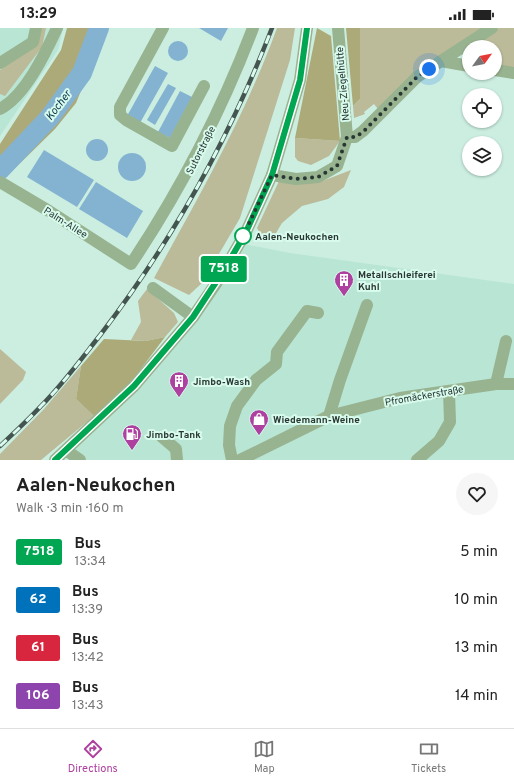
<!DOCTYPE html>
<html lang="en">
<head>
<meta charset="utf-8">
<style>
	body { margin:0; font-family:Overpass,sans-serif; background:#f6f6f6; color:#222; height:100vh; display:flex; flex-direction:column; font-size:15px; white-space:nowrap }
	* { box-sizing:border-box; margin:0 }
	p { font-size:13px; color:#767676 }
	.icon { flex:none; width:22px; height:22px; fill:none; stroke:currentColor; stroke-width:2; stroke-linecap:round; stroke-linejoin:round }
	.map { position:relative; height:432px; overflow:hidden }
	.panel { display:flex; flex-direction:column; background:#fff; flex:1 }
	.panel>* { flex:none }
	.badge { padding:0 8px; border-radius:3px; font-size:14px; line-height:26px }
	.needle { width:26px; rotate:57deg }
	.buttons { position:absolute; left:462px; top:12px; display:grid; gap:8px }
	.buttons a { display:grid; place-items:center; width:40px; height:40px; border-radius:50%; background:#fff; box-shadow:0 1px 3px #0004; font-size:20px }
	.you { position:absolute; width:20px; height:20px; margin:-10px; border:3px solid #fff; border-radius:50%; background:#1a73e8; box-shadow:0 0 0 6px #1a73e833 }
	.map>.badge { position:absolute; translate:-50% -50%; box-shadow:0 0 0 2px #fff }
	.round { display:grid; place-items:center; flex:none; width:42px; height:42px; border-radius:21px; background:#f6f6f6 }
	.head { display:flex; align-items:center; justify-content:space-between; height:68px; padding:0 16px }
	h1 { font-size:19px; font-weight:700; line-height:30px }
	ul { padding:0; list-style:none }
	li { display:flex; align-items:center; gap:12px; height:48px; padding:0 16px }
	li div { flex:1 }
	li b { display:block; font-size:15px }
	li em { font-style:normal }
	li .badge { min-width:44px; font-weight:700; text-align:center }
	.status { display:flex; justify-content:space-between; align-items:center; height:28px; padding:0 20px; background:#fff; direction:ltr }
	.status svg { height:11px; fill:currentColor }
	.tabs { display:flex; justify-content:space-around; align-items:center; height:56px; border-top:1px solid #e0e0e0; background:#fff; font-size:11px; color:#767676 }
	.tabs a { display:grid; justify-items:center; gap:2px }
	.tabs .selected { color:#ae409f }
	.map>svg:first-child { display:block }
	.built { fill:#b9e5d5 }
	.green { fill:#bbba99 }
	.forest { fill:#acaa79 }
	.water { fill:#84b3d1 }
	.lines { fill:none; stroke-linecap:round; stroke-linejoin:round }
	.river { stroke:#84b3d1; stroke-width:20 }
	.minor { stroke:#98b390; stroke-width:12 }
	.rail-casing { stroke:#44554f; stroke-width:4.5 }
	.rail { stroke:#d8fbee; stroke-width:3; stroke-dasharray:9; stroke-linecap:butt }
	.line-casing { stroke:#fff; stroke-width:9 }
	.line { stroke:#00a651; stroke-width:6 }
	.walk { stroke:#293732; stroke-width:4; stroke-dasharray:0 7.2 }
	.stop-dot { fill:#fff; stroke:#00a651; stroke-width:2 }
	.labels { text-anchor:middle; stroke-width:4; stroke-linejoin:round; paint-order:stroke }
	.street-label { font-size:10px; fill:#293732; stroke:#d8fbee }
	.stop-label { font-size:10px; font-weight:bold; fill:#293732; stroke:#d8fbee; text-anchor:start }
	.poi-label { font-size:10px; font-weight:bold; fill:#293732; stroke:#d8fbee; text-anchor:start }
	.water-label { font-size:11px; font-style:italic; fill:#093348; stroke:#d8fbee }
</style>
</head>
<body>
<div class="status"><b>13:29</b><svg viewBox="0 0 49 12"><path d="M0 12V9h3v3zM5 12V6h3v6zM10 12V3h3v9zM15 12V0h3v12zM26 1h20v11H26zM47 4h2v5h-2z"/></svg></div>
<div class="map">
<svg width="514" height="432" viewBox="0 0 514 432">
	<rect width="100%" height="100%" fill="#cbeee1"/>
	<g class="built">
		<polygon points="0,0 63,0 58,22 0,108"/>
		<polygon points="243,216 290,225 514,256 514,432 72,432 73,422 137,361"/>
	</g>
	<g class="green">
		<polygon points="39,0 46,0 42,19 5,68 0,66 0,42 35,17"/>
		<path d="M277,0H295L290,32L240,190L202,255L189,267L154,250C199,168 245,88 277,0Z"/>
		<polygon points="360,0 487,0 378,81 374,76 364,84 365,86 354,90 353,78 360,71"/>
		<polygon points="499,0 514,0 514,43 495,40 495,19 471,19"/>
		<polygon points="295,110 340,113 329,128 311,137 298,133 295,129"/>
		<polygon points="351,142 344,159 328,171 302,178 282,195 273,210 263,210 257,200 279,153 320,154"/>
		<polygon points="147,261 174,285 178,294 165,309 146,313 131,312 141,294 138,273"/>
		<polygon points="0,321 26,344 23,352 0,376"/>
		<polygon points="81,338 76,371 94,388 41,432 0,432 0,426 44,381"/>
	</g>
	<g class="forest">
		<polygon points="67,0 107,0 76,75 55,101 8,147 0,144 0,116 61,22"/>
		<polygon points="317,0 331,8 340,113 295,110"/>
		<polygon points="346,0 360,0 360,71 353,78"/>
		<polygon points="165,309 131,354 94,388 76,371 81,338 104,311 146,313"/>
	</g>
	<g class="water">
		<polygon points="199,0 228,0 221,13"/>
		<circle cx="178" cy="23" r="10"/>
		<polygon points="155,38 168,45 140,95 127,88"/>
		<polygon points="168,56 176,60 155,97 147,92"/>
		<polygon points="180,63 192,69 170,110 158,104"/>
		<circle cx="97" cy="122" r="11"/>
		<polygon points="44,122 94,152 77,179 27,149"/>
		<circle cx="132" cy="139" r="14"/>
		<polygon points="96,154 143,183 127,210 79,181"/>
	</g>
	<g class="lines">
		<polyline class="river" points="0,142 50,89 82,45 99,0"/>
		<g class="minor">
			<polyline points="163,0 120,79 120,87 126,92 172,118 204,58"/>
			<polyline points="441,33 492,0"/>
			<polyline points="0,35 33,14 36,0"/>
			<polyline points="495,42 514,45"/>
			<path d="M0,81C25,68 45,26 57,0"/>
			<polyline points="347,109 355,109 363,103 417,49 441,33 469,38"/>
			<polyline points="272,147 296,151 318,149 337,138 347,109 338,0"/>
			<path d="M0,154L49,183L131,236C181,161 221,84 253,0"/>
			<polyline points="153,260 193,289"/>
			<polyline points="496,356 506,313"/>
			<polyline points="329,388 340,352 367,277"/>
			<polyline points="162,409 176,421 177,432"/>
			<polyline points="67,423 80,432"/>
			<polyline points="55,432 134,358 193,289 217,254 246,204 272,147 300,52 307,0"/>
			<polyline points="232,432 229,417 230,398 237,378 256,352 276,336 277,324 307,283 318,285"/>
			<polyline points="240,432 329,388 400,370 496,356 514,356"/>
			<polyline points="417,432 439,413 450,394 449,363"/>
		</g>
		<g class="rail-casing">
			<path id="rail" d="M0,418C14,405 28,392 41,378C63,356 82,330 101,306C172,213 230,109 272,0"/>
		</g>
		<use href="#rail" class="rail"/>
	</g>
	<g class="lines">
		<g class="line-casing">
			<polyline id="line" points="55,432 134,358 193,289 224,242 246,204 272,147 300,52 307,0"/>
		</g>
		<use href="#line" class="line"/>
		<polyline class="walk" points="243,208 272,147 296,151 318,149 337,138 347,109 355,109 363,104 417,49 429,41"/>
	</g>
	<defs>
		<g id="building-pin" transform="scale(1)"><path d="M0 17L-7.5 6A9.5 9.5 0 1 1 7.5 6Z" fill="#ae409f" stroke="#d8fbee"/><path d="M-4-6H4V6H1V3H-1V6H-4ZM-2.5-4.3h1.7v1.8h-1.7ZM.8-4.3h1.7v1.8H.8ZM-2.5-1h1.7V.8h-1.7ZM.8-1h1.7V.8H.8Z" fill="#fff"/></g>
		<g id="shop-pin" transform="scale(1)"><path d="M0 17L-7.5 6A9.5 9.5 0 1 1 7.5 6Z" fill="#ae409f" stroke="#d8fbee"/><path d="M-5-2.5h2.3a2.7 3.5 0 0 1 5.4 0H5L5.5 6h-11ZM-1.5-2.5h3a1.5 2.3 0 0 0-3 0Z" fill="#fff"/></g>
		<g id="fuel-pin" transform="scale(1)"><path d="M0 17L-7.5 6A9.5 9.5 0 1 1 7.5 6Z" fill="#ae409f" stroke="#d8fbee"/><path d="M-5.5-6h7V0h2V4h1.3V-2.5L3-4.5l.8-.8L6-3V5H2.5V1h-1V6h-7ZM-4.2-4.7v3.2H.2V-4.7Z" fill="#fff"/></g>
	</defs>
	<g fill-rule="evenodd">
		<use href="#building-pin" x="344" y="252"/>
		<use href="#building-pin" x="179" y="353"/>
		<use href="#shop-pin" x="259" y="391"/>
		<use href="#fuel-pin" x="132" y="406"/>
	</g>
	<circle class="stop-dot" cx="243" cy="208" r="8"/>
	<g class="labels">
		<g class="street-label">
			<text transform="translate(342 56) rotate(-95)" y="4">Neu-Ziegelhütte</text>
			<text transform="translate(200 122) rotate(-63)" y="4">Sutorstraße</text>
			<text transform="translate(66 194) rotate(32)" y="4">Palm-Allee</text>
			<text transform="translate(424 367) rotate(-10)" y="4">Pfromäckerstraße</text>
		</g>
		<g class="stop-label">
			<text x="255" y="212">Aalen-Neukochen</text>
		</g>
		<g class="poi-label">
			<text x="358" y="250">Metallschleiferei<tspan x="358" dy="12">Kuhl</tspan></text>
			<text x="193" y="357">Jimbo-Wash</text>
			<text x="273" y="395">Wiedemann-Weine</text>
			<text x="146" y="410">Jimbo-Tank</text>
		</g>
		<g class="water-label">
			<text transform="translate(58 77) rotate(-53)" y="4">Kocher</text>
		</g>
	</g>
</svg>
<div class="buttons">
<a><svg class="needle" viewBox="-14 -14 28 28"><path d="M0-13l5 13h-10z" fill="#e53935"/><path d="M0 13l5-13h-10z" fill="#767676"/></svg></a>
<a><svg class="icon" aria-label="locate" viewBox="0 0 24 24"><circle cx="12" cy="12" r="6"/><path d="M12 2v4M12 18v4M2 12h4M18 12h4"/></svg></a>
<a><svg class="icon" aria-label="layers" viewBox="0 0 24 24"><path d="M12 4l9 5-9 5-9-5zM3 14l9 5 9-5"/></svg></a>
</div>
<div class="you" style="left:429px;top:41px"></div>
<b class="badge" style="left:224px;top:241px;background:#00a651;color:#fff">7518</b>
</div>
<section class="panel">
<div class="head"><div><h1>Aalen-Neukochen</h1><p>Walk · 3 min · 160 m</p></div><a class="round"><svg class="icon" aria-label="heart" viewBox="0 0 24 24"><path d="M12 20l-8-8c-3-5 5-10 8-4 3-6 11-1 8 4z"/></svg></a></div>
<ul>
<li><span class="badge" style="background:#00a651;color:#fff">7518</span><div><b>Bus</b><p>13:34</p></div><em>5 min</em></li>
<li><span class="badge" style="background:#0072bc;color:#fff">62</span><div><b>Bus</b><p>13:39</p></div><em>10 min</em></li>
<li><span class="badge" style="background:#d7263d;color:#fff">61</span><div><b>Bus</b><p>13:42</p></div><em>13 min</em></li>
<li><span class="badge" style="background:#8e44ad;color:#fff">106</span><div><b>Bus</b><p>13:43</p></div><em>14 min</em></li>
</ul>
</section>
<nav class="tabs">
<a class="selected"><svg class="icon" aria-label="directions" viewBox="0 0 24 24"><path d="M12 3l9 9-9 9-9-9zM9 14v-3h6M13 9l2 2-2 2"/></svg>Directions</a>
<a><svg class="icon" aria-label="map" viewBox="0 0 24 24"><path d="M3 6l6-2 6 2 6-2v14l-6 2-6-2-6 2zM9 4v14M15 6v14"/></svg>Map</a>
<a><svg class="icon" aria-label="tickets" viewBox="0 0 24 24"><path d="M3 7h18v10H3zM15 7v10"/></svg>Tickets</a>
</nav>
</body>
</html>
